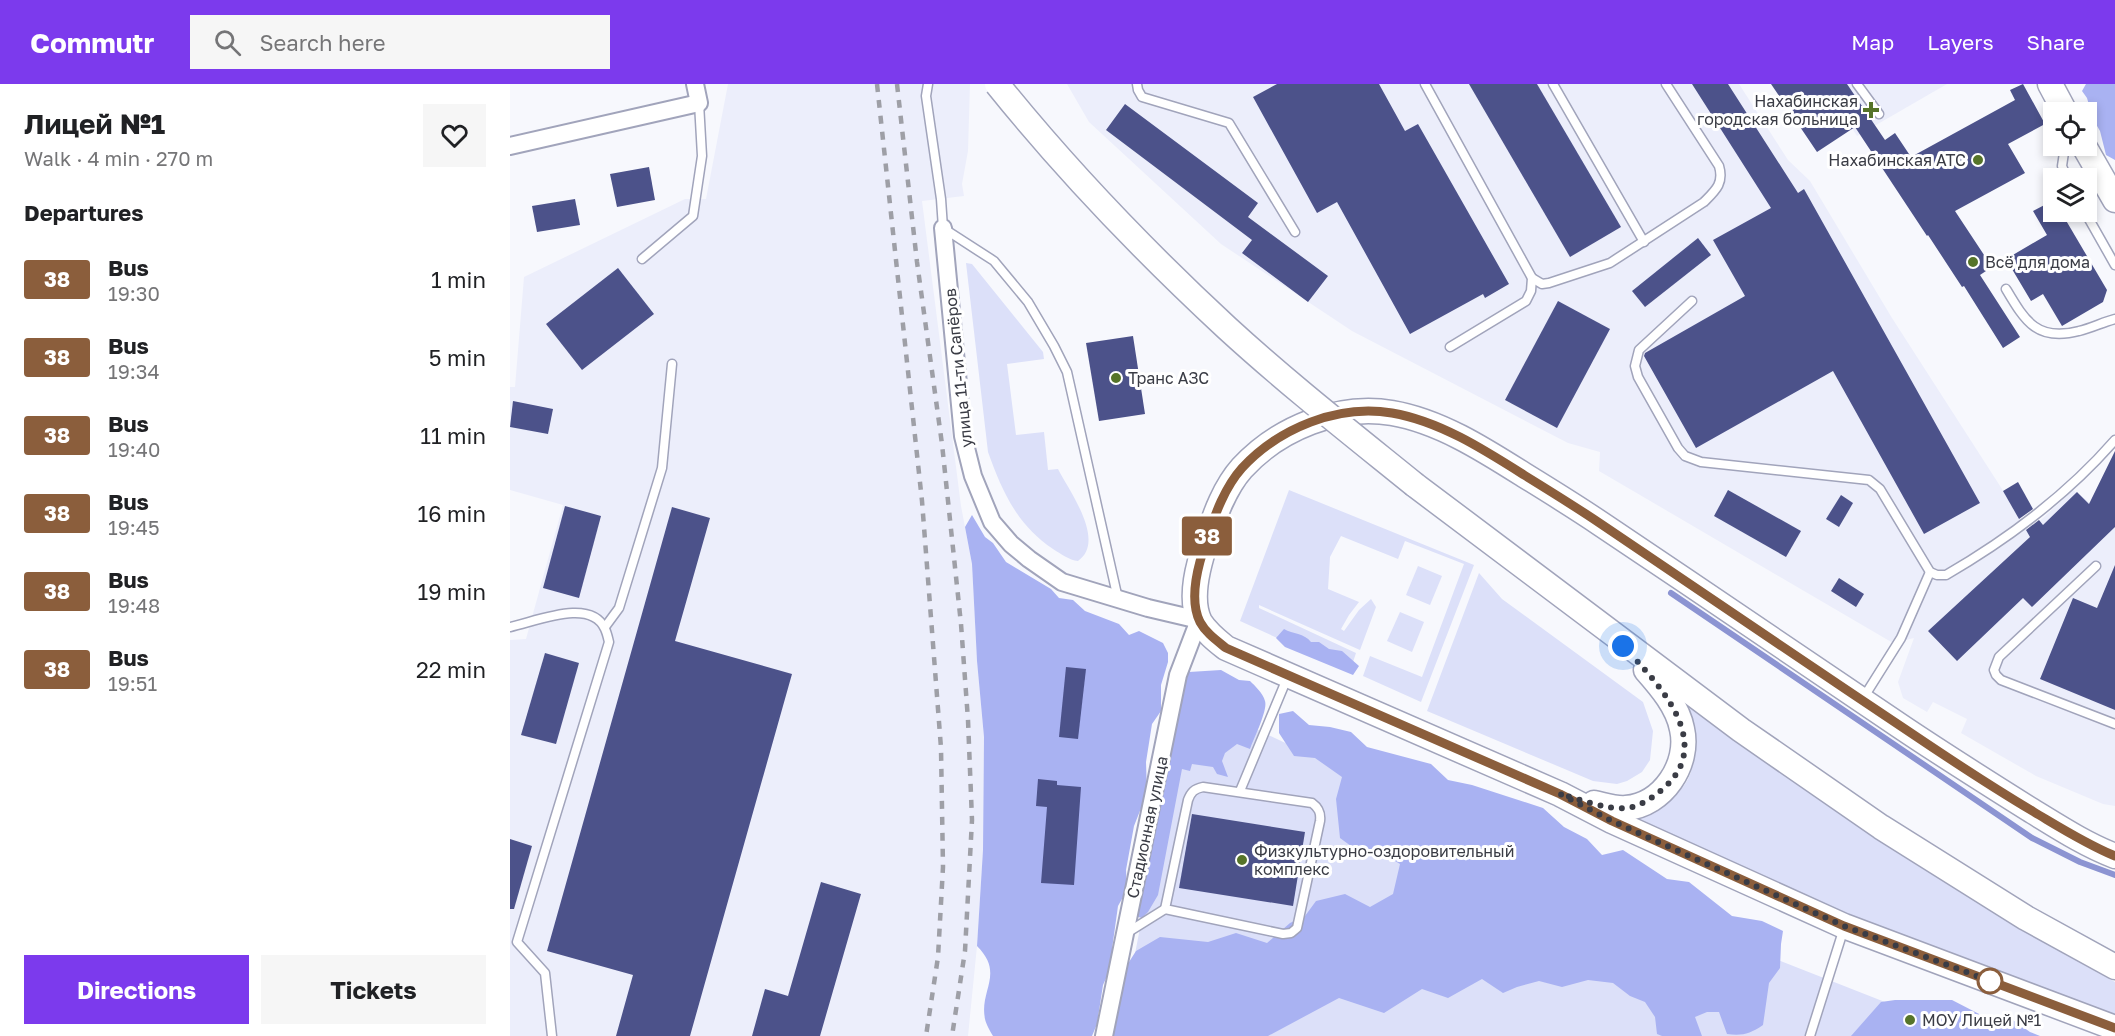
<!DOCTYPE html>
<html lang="en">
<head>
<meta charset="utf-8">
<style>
	body { margin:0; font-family:"Golos Text",sans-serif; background:#f6f6f6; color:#202124; height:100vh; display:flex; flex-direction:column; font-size:22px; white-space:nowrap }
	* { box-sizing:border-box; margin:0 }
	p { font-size:20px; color:#757577 }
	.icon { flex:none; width:33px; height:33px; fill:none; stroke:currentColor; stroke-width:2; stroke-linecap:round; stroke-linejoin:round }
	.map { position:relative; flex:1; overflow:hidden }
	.side { display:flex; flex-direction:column; background:#fff; width:510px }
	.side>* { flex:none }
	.badge { padding:0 12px; border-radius:4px; font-size:21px; line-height:39px }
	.controls { position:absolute; left:1533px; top:18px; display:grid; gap:12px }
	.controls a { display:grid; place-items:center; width:54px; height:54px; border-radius:0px; background:#fff; box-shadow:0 3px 9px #0003; font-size:30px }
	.you { position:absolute; width:30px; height:30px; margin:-15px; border:4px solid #fff; border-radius:50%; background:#1a73e8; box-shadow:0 0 0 9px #1a73e833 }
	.map>.badge { position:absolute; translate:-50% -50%; box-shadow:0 0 0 3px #fff }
	h2 { padding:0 24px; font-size:22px; line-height:54px }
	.round { display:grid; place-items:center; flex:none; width:63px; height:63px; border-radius:0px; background:#f6f6f6 }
	.headline { display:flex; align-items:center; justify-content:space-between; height:102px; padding:0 24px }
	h1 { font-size:28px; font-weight:700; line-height:45px }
	.button { display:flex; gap:12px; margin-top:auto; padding:12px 24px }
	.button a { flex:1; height:69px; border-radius:0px; background:#7c3aed; color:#fff; font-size:24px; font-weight:700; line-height:69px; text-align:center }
	.button a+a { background:#f6f6f6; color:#202124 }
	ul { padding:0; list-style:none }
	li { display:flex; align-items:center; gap:18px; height:78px; padding:0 24px }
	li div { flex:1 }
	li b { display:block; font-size:22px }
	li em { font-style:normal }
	li .badge { min-width:66px; font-weight:700; text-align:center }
	header { display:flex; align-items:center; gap:36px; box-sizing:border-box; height:84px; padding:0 30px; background:#7c3aed; color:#fff }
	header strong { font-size:28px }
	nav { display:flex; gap:33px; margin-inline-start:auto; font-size:21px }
	.search { width:420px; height:54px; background:#f6f6f6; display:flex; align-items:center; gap:15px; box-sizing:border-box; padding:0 21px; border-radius:0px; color:#757577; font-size:22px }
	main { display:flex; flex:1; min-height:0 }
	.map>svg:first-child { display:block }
	.built { fill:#eceefb }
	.green { fill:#dce0f9 }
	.forest { fill:#a9b2f2 }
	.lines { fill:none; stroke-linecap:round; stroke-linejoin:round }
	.stream { stroke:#8c94d2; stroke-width:6 }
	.building { fill:#4c528a }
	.lane-casing { stroke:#a1a4bb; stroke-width:11 }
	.street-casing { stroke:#a1a4bb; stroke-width:20 }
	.secondary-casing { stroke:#a1a4bb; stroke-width:27 }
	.lane { stroke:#fff; stroke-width:8 }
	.street { stroke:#fff; stroke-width:16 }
	.secondary { stroke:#fff; stroke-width:24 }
	.rail { stroke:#9e9fa6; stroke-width:4.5; stroke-dasharray:8 8; stroke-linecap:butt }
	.secondary-bridge-casing { stroke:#a1a4bb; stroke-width:27; stroke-linecap:butt }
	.secondary-bridge { stroke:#fff; stroke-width:24 }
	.line-casing { stroke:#fff; stroke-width:14 }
	.line { stroke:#8b5e3c; stroke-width:9 }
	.walk { stroke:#3a3c45; stroke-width:6; stroke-dasharray:0 10.8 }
	.poi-dot { fill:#567429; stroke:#fff; stroke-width:2 }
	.stop-dot { fill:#fff; stroke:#8b5e3c; stroke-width:3 }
	.labels { text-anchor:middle; stroke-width:6; stroke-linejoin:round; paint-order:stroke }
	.poi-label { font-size:16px; fill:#3a3c45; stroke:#fff; text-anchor:start }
	.street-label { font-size:16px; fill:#3a3c45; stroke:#fff }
</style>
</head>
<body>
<header>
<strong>Commutr</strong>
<div class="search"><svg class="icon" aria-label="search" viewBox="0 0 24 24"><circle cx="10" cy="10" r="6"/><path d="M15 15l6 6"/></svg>Search here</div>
<nav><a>Map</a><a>Layers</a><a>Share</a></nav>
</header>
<main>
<section class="side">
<div class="headline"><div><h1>Лицей №1</h1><p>Walk · 4 min · 270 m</p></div><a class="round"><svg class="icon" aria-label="heart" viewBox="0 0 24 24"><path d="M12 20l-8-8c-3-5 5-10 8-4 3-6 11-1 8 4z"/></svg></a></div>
<h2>Departures</h2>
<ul>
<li><span class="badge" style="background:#8b5e3c;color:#fff">38</span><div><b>Bus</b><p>19:30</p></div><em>1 min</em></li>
<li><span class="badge" style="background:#8b5e3c;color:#fff">38</span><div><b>Bus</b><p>19:34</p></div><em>5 min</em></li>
<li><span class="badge" style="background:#8b5e3c;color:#fff">38</span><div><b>Bus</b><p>19:40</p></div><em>11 min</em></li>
<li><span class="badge" style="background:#8b5e3c;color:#fff">38</span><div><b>Bus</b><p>19:45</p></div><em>16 min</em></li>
<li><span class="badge" style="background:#8b5e3c;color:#fff">38</span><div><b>Bus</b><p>19:48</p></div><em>19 min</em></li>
<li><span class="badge" style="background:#8b5e3c;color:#fff">38</span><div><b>Bus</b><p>19:51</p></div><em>22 min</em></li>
</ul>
<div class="button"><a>Directions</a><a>Tickets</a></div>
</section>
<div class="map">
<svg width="1605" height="952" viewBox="0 0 1605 952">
	<rect width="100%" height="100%" fill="#f7f8fd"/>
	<g class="built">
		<polygon points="218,0 460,0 458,67 452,100 454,112 412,117 451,422 462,480 467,577 474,653 473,766 467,862 458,952 0,952 0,556 16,555 53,421 0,406 0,303 5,303 14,193 175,115 196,115"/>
		<polygon points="557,0 1229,0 1278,76 1300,97 1382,234 1519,447 1563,406 1605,437 1605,722 1593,720 1526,692 1451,649 1457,635 1423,618 1417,628 1393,614 1388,598 1404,554 1383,559 1089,387 1090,368 1058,359 842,247 711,160 579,38"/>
		<polygon points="1314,0 1437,0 1347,52"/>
	</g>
	<g class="green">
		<path d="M456,179L462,180L533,268L534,275L497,280L506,351L534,348L538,386L548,385C558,405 597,457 568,477C559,476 551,470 543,465C507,441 492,407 478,368Z"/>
		<polygon points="779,406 964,481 911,618 853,592 860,572 912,593 954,480 895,457 888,475 831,452 820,473 818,505 849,518 839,531 831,545 834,547 849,526 861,515 866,523 850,566 749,521 749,524 846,569 840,587 730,537"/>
		<polygon points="908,482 932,492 920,521 896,511"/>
		<polygon points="969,489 992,515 1133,618 1143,647 1140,676 1132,688 1117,697 1107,700 1083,697 917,627"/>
		<polygon points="890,528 914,538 902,568 877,557"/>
		<polygon points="680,611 754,649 1087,805 1380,920 1370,952 609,952 658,700"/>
		<path d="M1180,624L1184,625L1363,752L1507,843L1605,898V938L1337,834L1117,736C1146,725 1183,711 1183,673C1183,658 1180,642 1178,627Z"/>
	</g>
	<g class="forest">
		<polygon points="1576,0 1605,0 1605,76 1596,71 1590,47 1583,35 1577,14 1572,7"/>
		<path d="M462,431L475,453L483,459L496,478L541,505L549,514L563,516L575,527L609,540L619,551L629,547L653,559L658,569V578L651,601V627L642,640L636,678L637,709L624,742L616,786L617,806L608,822L602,865V881L593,901L587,940L582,952H483C480,947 476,940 475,935C469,906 495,890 467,862L473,766L474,653L467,577L462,480L455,443Z"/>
		<path d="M774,545C783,550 794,549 801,558H809L819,565L832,567L849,582L843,591L775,563L766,554Z"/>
		<path d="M711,586L729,596L740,597C745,602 753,609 755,617C758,626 744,654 740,665L727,660L715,669L712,677L718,693L707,690L703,683L682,680L680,687L672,685L648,811L638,828L632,834L624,832L653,685L661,671L669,604L679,588Z"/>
		<path d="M783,627L799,641L820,643L841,648L857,663L921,680L938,696L962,701L1033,724L1054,743L1077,755L1092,771L1113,766L1157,795L1179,798L1222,832L1252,837L1273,847L1271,860L1270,884L1259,899L1253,941C1240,950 1232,952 1217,950L1209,928H1197L1185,933L1192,952H1152L1147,950L1145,933L1135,918L1120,912L1103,899L1078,896L1052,903L1029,897L1007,903L993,909L972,895L938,914L912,905L874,929L829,914L758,952H597L612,889L626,867L650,853L698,858L726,849L757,859L780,839L795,832L806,817L835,810L860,823L883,810L890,780L870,768L845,765L830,754L826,715L832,693L805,674L784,672L769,649V630Z"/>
		<polygon points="1385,916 1442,916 1473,932 1500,934 1520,948 1530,952 1341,952 1371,918"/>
	</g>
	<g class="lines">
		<polyline class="stream" points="1161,509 1522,754 1570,778 1605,791"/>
	</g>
	<g class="building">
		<polygon points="767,0 869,0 895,47 908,40 999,200 975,214 973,210 900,250 827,118 807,129 743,13"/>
		<polygon points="959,0 1027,0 1111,143 1060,173"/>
		<polygon points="1182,0 1218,0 1288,109 1294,105 1470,419 1414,450 1323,287 1186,364 1134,272 1135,269 1235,212 1203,156 1261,124"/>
		<polygon points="1261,0 1337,0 1375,56 1385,49 1401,73 1505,16 1500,6 1513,0 1535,40 1498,60 1515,89 1445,127 1482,183 1470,191 1510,253 1493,264 1454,202 1452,203 1418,151 1417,152 1345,43 1307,68"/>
		<polygon points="615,20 748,119 738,133 818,192 798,218 732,169 742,156 596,46"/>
		<polygon points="139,83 145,116 107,123 100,90"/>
		<polygon points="65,115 70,141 27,148 22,122"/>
		<polygon points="1544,116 1544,128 1551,128 1597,206 1593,218 1552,242 1533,210 1521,217 1496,175 1537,151 1523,127"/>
		<polygon points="1188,154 1201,171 1135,223 1122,207"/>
		<polygon points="108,184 144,230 72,286 36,240"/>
		<polygon points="1048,217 1100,245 1047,344 995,316"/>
		<polygon points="623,252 635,330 589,337 576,259"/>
		<polygon points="3,317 43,325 38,350 0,343"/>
		<polygon points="1605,367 1605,443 1522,523 1513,514 1447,577 1418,547 1520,453 1516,446 1529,436 1533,441 1567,408 1579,420"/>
		<polygon points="1508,398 1523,425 1509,435 1493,407"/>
		<polygon points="1218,406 1291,447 1276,473 1204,432"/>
		<polygon points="1331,411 1343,419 1329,443 1316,435"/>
		<polygon points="55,422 91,432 69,514 33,504"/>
		<polygon points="162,423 200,434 165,557 282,590 180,952 106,952 123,891 37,867"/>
		<polygon points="1605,481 1605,626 1530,595 1563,514 1587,524"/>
		<polygon points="1329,494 1354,510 1346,523 1321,507"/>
		<polygon points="35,569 69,579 46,660 11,651"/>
		<polygon points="556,583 576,585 568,655 549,653"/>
		<polygon points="528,695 547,697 547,701 571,703 564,801 531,799 537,723 526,722"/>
		<polygon points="682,730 795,748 783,822 669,804"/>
		<polygon points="0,755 22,762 4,825 0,825"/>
		<polygon points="311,798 351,810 310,952 242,952 255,905 278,912"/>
	</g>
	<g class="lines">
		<g class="lane-casing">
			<g id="lane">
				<polyline points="418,0 416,12 431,115 433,144 484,177 518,218 544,262 557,288 608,515"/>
				<polyline points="627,0 628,6 632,13 719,39 785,148"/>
				<polyline points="915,0 1022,194 1021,207 1016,217 940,263"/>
				<polyline points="1043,0 1134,158"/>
				<polyline points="1347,0 1369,30"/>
				<polyline points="1555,62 1552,82 1557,94"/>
				<polyline points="1575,128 1605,181"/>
				<polyline points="132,175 183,132 192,72 189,19"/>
				<path d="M1022,194L1032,200L1039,199L1100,179L1194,118C1206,106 1214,99 1209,82L1156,0"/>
				<path d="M1496,205C1515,237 1527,258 1569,247C1582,244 1593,238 1605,235"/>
				<path d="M1182,217L1129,266L1125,282L1128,293L1168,364L1175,372L1191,378L1359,396L1370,405L1420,488L1427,491H1436C1498,455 1558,410 1605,356"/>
				<polyline points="1586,482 1489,573 1484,586 1486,591 1491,596 1605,640"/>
				<path d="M0,543C25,538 81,513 95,545C97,549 98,554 99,558L7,858L35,889L42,952"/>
				<polyline points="95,543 109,524 152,384 162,280"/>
				<polyline points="1352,616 1391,554 1420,488"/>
				<path d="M693,703L802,719C809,724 811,729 810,737L787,844L781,849L773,850L655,825L678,716C681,708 684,705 693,703Z"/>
				<polyline points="730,707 778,592"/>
				<polyline points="615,850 655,825"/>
				<polyline points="1300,952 1334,844"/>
			</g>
		</g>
		<g class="street-casing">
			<g id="street">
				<polyline points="0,62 189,19 185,0"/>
				<polyline points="433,144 453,352 463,392 482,438 501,460 519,475 552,498 638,524 689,536 668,591 594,952"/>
			</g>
		</g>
		<g class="secondary-casing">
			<g id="secondary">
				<polyline points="1540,0 1555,28"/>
				<polyline points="1574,62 1605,116"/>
				<polyline points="905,401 1231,646 1371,743 1516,834 1605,883"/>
				<path d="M1084,719C1094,721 1105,725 1116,724C1153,721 1180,680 1172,645C1168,623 1151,603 1136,586"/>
				<path d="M1605,772C1574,760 1547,742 1519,725C1476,698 1433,671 1390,642C1291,575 1191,507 1091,440C1066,423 1040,407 1014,391C973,365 929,337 882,329C828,320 769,344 732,384C715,403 705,430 697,455C689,478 678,514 690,538C697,549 706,556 716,564L1050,710L1102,737L1334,842L1605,944"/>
			</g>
		</g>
		<use href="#lane" class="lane"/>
		<use href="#street" class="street"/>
		<use href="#secondary" class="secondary"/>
		<g class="rail">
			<polyline points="367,0 412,417 431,664 433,783 428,873 416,952"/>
			<polyline points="387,0 407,178 432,360 451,540 458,636 462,736 455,867 442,952"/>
		</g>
		<g class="secondary-bridge-casing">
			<path id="secondary-bridge" d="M487,0C557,87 635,168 717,244C777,299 842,350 905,401"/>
		</g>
		<use href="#secondary-bridge" class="secondary-bridge"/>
	</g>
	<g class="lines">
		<g class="line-casing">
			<path id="line" d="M1605,772C1576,760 1551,744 1524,728C1482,703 1441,676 1401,649C1297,580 1194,509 1091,440C1066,423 1040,407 1014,391C973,365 929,337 882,329C828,320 769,344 732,384C715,403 705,430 697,455C689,478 678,514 690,538C696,549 706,556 716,564L1050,710L1102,737L1334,842L1605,944"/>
		</g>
		<use href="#line" class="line"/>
		<path class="walk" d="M1113,562C1145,596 1205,656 1156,702C1145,712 1132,722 1117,724C1097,726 1069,715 1050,710L1102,737L1334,842L1480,897"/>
	</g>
	<g class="poi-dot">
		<path d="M1358 17h6v6h6v6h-6v6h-6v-6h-6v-6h6z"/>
		<circle cx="1468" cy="76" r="6"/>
		<circle cx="1463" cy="178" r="6"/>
		<circle cx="606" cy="294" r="6"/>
		<circle cx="732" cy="776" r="6"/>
		<circle cx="1400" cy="936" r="6"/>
	</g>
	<circle class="stop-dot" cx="1480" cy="897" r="12"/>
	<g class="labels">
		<g class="poi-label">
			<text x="1348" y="23" text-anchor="end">Нахабинская<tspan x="1348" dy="18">городская больница</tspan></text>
			<text x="1456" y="82" text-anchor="end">Нахабинская АТС</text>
			<text x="1475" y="184">Всё для дома</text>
			<text x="618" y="300">Транс АЗС</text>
			<text x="744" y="773">Физкультурно-оздоровительный<tspan x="744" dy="18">комплекс</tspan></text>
			<text x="1412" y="942">МОУ Лицей №1</text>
		</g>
		<g class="street-label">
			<text transform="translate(448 284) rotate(-96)" y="6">улица 11-ти Сапёров</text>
			<text transform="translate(637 743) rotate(-78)" y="6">Стадионная улица</text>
		</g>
	</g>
</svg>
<div class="controls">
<a><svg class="icon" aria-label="locate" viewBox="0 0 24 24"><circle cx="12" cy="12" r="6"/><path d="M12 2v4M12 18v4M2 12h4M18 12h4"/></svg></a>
<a><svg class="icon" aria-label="layers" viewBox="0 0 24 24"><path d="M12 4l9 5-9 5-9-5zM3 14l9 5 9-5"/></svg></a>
</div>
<div class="you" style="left:1113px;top:562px"></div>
<b class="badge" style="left:697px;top:452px;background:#8b5e3c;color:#fff">38</b>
</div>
</main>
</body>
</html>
